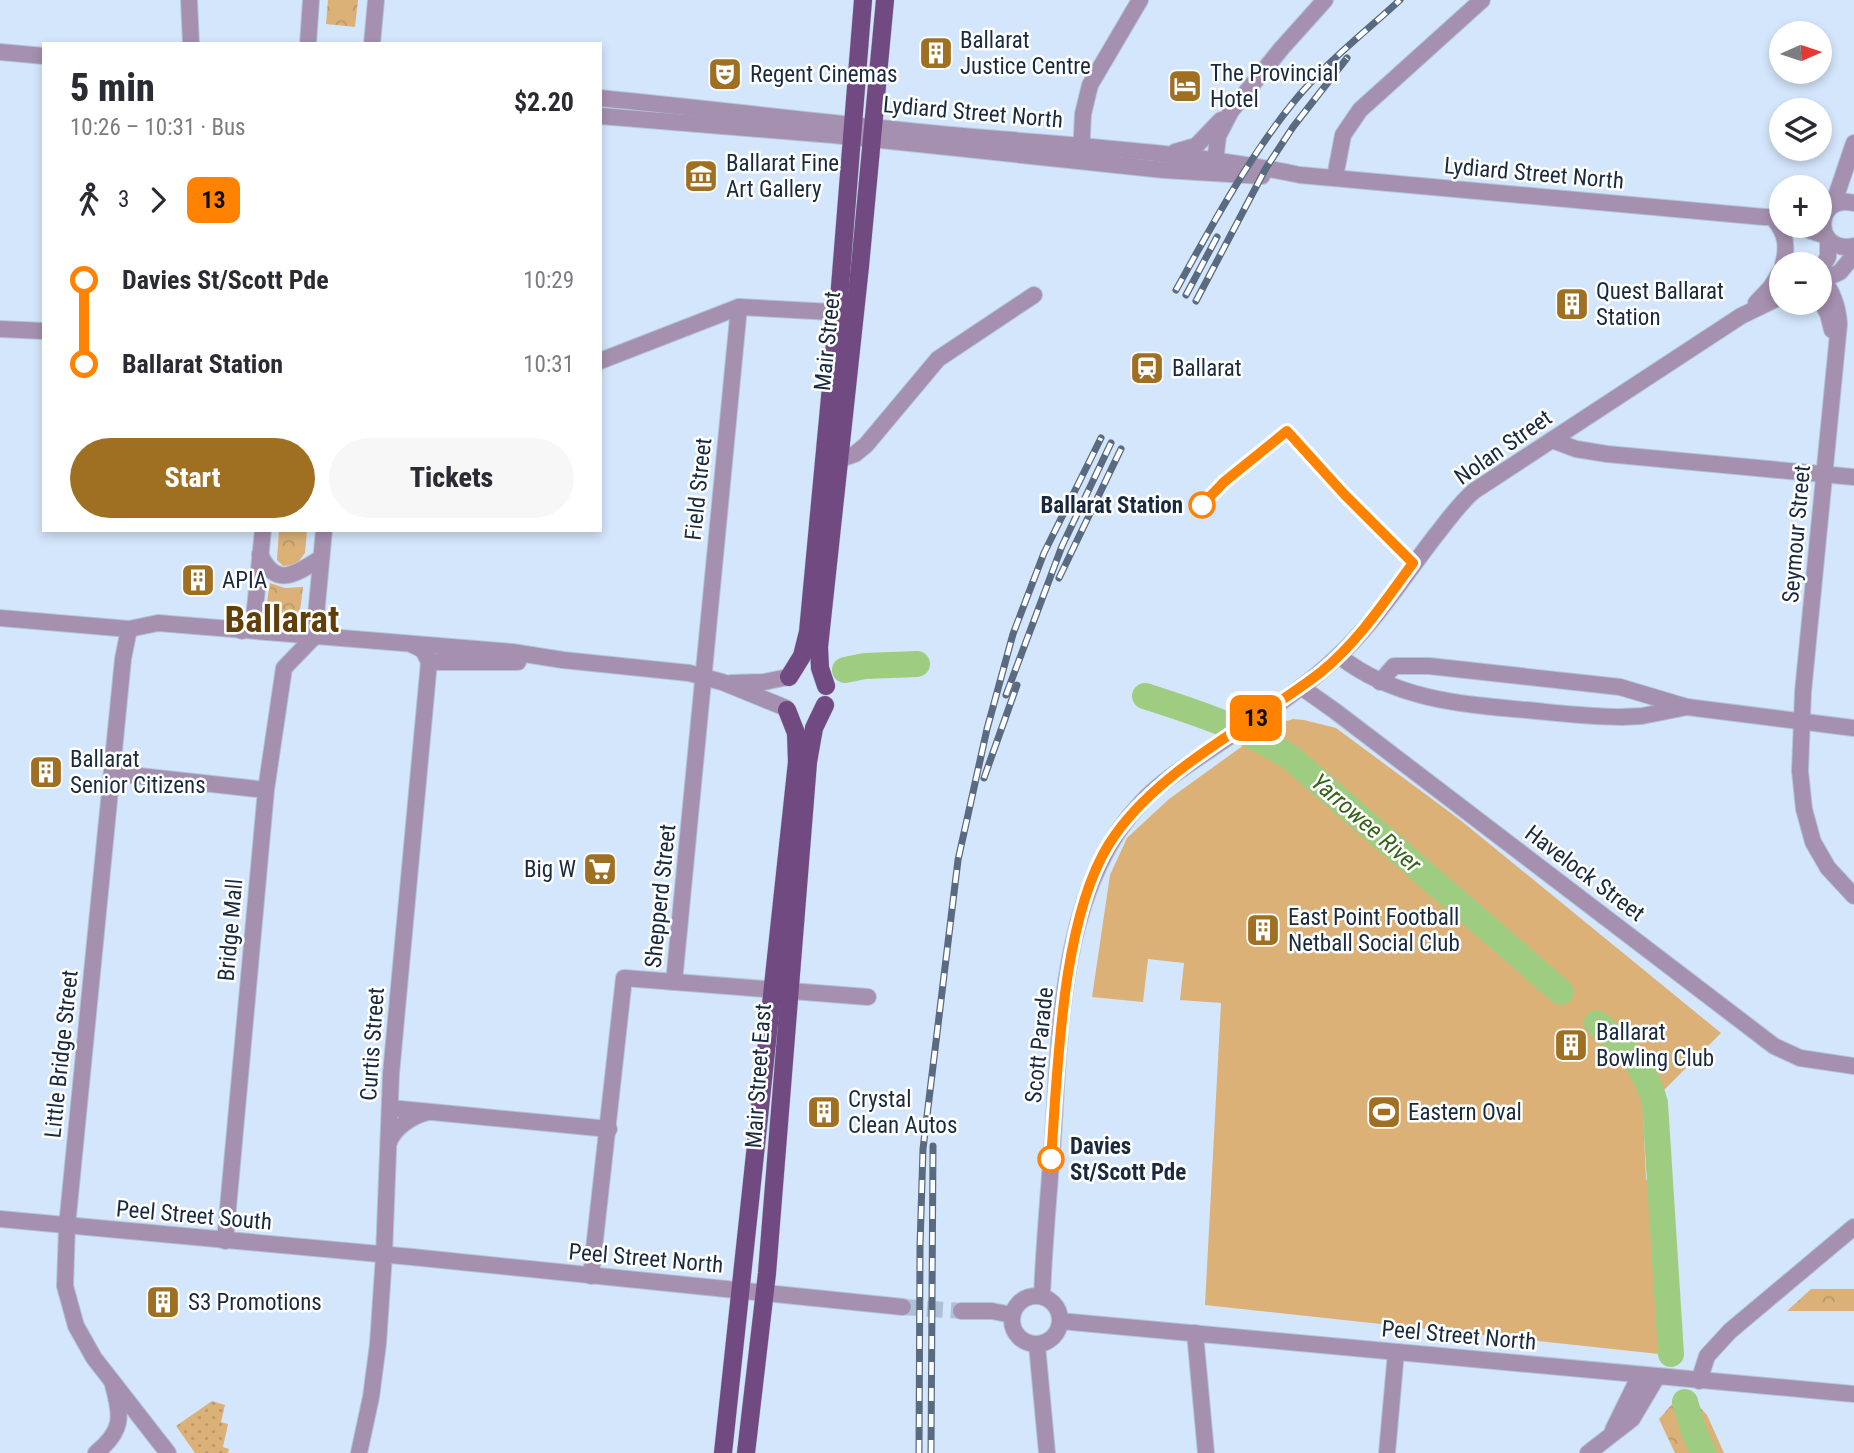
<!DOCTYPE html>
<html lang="en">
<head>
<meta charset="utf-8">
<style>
	body { margin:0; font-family:"Roboto Condensed",sans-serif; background:#f7f7f7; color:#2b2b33; height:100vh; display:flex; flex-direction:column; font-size:26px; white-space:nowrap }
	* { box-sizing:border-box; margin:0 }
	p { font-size:23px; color:#7c7c81 }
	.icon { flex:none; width:38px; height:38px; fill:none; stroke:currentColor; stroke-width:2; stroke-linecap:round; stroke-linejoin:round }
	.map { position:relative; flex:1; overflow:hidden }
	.sheet { position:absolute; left:42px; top:42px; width:560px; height:490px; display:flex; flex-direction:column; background:#fff; border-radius:0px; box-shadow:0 4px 10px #0003 }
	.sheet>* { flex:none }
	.badge { padding:0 14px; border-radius:10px; font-size:24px; line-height:46px }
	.needle { width:46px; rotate:87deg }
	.tools { position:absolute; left:1769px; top:21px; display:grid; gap:14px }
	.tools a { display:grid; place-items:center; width:63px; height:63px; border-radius:50%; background:#fff; box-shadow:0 4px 10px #0003; font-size:35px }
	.map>.badge { position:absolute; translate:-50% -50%; box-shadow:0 0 0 4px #fff }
	.legs { display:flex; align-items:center; gap:10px; height:77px; padding:0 28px; font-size:23px }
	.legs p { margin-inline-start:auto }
	.headline { display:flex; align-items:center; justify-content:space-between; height:119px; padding:0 28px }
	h1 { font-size:38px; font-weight:800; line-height:52px }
	.button { display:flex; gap:14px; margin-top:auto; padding:14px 28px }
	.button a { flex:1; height:80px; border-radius:42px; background:#9f6f22; color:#fff; font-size:28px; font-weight:800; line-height:80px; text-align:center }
	.button a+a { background:#f7f7f7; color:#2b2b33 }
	ul { padding:0 28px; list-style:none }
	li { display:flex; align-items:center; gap:24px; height:84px; font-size:26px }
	li i { display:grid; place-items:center; width:10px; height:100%; margin:0 9px; background:currentColor }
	li i::after { content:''; width:18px; height:18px; margin:-9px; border:5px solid; border-radius:50%; background:#fff }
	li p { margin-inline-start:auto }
	li:first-child i { background:linear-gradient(#0000 50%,currentColor 0) }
	li:last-child i { background:linear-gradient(currentColor 50%,#0000 0) }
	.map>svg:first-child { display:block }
	.grass { fill:url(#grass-dots) }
	.forest { fill:url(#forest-crowns) }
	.pitch { fill:#dbb178 }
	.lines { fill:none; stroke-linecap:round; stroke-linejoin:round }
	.river { stroke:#9ecd82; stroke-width:26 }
	.minor-tunnel { stroke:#afc0d6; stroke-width:16; stroke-dasharray:16 8; stroke-linecap:butt }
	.minor-casing { stroke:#b2c4da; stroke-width:18 }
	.major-casing { stroke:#b2c4da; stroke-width:19 }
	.minor { stroke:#a590af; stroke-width:16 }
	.major { stroke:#704a81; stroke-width:18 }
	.rail-casing { stroke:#5a6b81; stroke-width:7 }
	.rail { stroke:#fff; stroke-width:4.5; stroke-dasharray:13; stroke-linecap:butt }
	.line-1-casing { stroke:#fff; stroke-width:16 }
	.line-1 { stroke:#ff8200; stroke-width:10 }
	.stop-1-dot { fill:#fff; stroke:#ff8200; stroke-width:3.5 }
	.labels { text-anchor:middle; stroke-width:5; stroke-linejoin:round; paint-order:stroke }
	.poi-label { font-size:23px; fill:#192a3f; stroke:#fff; text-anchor:start }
	.street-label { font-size:23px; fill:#192a3f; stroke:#fff }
	.stop-label { font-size:23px; font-weight:bold; fill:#192a3f; stroke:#fff; text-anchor:end }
	.water-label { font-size:24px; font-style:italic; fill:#386317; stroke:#fff }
	.town-label { font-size:37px; font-weight:bold; fill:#614008; stroke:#fff }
</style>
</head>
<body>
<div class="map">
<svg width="1854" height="1453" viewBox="0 0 1854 1453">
	<defs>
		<pattern id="grass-dots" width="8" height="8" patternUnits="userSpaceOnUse" patternTransform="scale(1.75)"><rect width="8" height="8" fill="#dbb178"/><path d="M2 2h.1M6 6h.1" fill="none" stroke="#bb9869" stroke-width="1.8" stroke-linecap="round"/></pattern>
		<pattern id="forest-crowns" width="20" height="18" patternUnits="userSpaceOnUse" patternTransform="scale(1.75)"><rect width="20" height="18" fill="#dbb178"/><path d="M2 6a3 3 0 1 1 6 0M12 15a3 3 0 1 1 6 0" fill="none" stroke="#bb9869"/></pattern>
	</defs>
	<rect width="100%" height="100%" fill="#d4e6fc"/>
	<polygon class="grass" points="212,1401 225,1405 221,1422 228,1424 223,1447 229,1449 228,1453 195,1453 176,1426"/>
	<g class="forest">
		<polygon points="328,0 358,0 355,27 326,24"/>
		<polygon points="279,530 307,530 305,553 296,565 283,566 277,560"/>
		<path d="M270,583L285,588L303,587C300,609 301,642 268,621L266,608Z"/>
		<polygon points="1811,1289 1854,1289 1854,1311 1787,1311"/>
		<polygon points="1691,1398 1707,1415 1724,1453 1675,1453 1659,1419 1674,1402"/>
	</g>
	<polygon class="pitch" points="1293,719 1304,720 1336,728 1459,819 1721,1033 1643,1111 1646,1180 1649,1180 1659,1354 1205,1305 1221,1003 1180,1000 1184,963 1148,959 1143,1002 1092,997 1110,875 1127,838 1169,799 1244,745 1261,729"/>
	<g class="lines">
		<g class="river">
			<polyline points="845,670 865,666 917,664"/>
			<path d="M1145,696C1195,712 1247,729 1291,758L1561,992"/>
			<path d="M1597,1023C1626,1048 1645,1065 1655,1103L1671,1354"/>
			<polyline points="1685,1402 1694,1432 1704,1453"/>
		</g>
		<polyline class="minor-tunnel" points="903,1307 961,1311"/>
		<g class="minor-casing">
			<g id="minor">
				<polyline points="189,0 191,44"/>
				<polyline points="308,44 311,0"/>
				<polyline points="372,44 376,0"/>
				<polyline points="0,52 44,56"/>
				<path d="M600,98C721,110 842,125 963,136C1076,146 1189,152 1300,175L1764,217H1782"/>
				<polyline points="600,116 833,135 1164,170 1262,176"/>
				<polyline points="1175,152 1196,146 1221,120"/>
				<polyline points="1081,155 1083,114 1090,85 1140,0"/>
				<polyline points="1214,171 1218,136 1231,111 1281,49 1325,0"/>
				<polyline points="1335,177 1343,135 1360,110 1482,0"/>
				<path d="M1854,203C1813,193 1813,255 1854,246"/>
				<polyline points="1833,205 1854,143"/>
				<path d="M1774,219C1786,233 1788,247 1783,264"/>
				<polyline points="1796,226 1826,236"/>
				<polyline points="1820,270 1828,257 1828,239"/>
				<path d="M1820,278C1832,288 1838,307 1839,324L1803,692L1800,771L1804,809L1813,842L1828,868L1854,896"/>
				<polyline points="1820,281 1840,272 1854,255"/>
				<polyline points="1820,299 1828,314 1832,330"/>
				<polyline points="1756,303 1771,287 1782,269"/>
				<polyline points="0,329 44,331"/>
				<polyline points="600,361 739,307 850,313"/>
				<polyline points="1552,440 1576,449 1607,454 1854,477"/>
				<polyline points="838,460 855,454 866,445 938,359 1034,295"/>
				<path d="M260,554C276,590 297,573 321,558"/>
				<polyline points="0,618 129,629 158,623 512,652 563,660 689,673 722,682 786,708"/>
				<polyline points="129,629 123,659 67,1226 65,1286 76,1326 94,1358 168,1453"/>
				<polyline points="242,631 254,618 263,530"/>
				<polyline points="314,637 324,530"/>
				<path d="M1339,656C1394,699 1459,704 1526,710C1558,713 1590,717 1622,717L1642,716L1687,707"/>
				<polyline points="429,662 518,662"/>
				<polyline points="1380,682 1394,666 1429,666 1620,687 1687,707 1854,728"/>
				<polyline points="731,683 764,682 788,677"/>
				<polyline points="1301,687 1335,711 1774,1046 1800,1058 1854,1066"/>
				<polyline points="112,773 266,790"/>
				<polyline points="674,982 739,307"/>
				<polyline points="390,1108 609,1129"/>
				<path d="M389,1142C395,1127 412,1116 428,1112"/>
				<polyline points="0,1219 412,1257 903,1307"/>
				<polyline points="225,1241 266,790 284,668 314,637"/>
				<polyline points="591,1276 624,978 868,997"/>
				<circle cx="1036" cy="1320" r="24"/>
				<path d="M1042,1296C1044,1244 1049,1191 1053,1138C1060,1028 1061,887 1141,803C1160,782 1185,767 1208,751C1251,722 1298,694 1336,658C1375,623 1404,576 1436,535C1448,520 1459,504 1474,491L1741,316L1782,296"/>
				<polyline points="961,1311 992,1311 1012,1315"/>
				<polyline points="1060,1321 1854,1394"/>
				<polyline points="1195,1333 1206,1453"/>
				<polyline points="1037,1345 1047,1453"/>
				<polyline points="1699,1381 1707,1356 1730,1331 1854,1227"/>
				<polyline points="1613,1430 1640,1375"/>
				<path d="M96,1453C123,1431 122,1417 113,1385"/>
				<polyline points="359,1453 371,1397 378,1344 384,1255 391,1074 429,662 423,650 413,645"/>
				<polyline points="1387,1453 1396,1352"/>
				<polyline points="1588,1453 1632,1419 1657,1377"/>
			</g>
		</g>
		<g class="major-casing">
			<g id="major">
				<polyline points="789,677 802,656 808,632 838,312 863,0"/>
				<polyline points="826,686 820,668 819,647 860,266 885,0"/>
				<polyline points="723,1453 797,762 796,733 787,710"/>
				<polyline points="746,1453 767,1273 808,762 814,728 825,705"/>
			</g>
		</g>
		<use href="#minor" class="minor"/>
		<use href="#major" class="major"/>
		<g class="rail-casing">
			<g id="rail">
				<path d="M1176,290C1211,227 1247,160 1292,104C1324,64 1363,34 1400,0"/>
				<polyline points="1186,295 1217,237"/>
				<polyline points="1196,301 1266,168 1293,127 1347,58"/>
				<polyline points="1059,578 1121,449"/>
				<polyline points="1006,695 1062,546 1111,443"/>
				<polyline points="984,778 1017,685"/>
				<polyline points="919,1453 920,1246 923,1149 958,860 987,729 1013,634 1044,553 1101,438"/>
				<polyline points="931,1453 933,1146"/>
			</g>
		</g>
		<use href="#rail" class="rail"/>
	</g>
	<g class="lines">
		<g class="line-1-casing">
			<path id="line-1" d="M1051,1159C1058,1068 1061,921 1109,844C1155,770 1253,725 1321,672C1358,642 1385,601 1413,563L1344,494L1287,431L1224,482L1202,505"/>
		</g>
		<use href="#line-1" class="line-1"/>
	</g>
	<defs>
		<g id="building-square" transform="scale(1.75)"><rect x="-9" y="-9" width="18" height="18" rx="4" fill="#9f6f22" stroke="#fff"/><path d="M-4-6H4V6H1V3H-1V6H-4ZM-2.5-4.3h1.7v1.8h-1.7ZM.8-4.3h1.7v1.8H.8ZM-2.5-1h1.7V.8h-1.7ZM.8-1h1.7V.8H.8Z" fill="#fff"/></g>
		<g id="theatre-square" transform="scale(1.75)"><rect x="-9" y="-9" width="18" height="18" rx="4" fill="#9f6f22" stroke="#fff"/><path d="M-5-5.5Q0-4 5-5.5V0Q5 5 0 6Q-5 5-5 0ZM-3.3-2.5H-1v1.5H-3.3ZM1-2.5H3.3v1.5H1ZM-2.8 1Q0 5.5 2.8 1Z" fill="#fff"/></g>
		<g id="hotel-square" transform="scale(1.75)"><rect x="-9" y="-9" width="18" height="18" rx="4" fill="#9f6f22" stroke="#fff"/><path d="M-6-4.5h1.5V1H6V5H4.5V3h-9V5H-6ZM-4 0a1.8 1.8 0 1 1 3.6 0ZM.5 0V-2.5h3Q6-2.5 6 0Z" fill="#fff"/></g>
		<g id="museum-square" transform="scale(1.75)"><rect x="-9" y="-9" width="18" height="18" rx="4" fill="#9f6f22" stroke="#fff"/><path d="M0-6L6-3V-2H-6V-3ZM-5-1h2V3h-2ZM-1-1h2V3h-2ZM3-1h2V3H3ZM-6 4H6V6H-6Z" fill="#fff"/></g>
		<g id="station-square" transform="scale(1.75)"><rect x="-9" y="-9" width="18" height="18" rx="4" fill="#9f6f22" stroke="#fff"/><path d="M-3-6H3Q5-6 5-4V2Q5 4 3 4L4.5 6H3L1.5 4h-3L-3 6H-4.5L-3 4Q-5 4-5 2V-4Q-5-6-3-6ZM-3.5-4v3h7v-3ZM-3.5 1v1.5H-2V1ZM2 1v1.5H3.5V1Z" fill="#fff"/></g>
		<g id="supermarket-square" transform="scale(1.75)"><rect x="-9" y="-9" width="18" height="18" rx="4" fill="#9f6f22" stroke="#fff"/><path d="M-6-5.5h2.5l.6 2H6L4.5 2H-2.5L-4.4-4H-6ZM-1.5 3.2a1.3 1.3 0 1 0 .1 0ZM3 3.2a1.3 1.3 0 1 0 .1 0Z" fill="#fff"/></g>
		<g id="stadium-square" transform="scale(1.75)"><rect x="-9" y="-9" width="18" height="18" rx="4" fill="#9f6f22" stroke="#fff"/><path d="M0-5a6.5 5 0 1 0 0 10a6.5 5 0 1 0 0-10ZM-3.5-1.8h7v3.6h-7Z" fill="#fff"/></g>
	</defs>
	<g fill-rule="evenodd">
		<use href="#building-square" x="936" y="53"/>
		<use href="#theatre-square" x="725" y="74"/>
		<use href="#hotel-square" x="1185" y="86"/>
		<use href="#museum-square" x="701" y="176"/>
		<use href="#building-square" x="1572" y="304"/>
		<use href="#station-square" x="1147" y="368"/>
		<use href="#building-square" x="198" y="580"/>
		<use href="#building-square" x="46" y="772"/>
		<use href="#supermarket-square" x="600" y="869"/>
		<use href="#building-square" x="1263" y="930"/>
		<use href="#building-square" x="1571" y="1045"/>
		<use href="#building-square" x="824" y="1112"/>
		<use href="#stadium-square" x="1384" y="1112"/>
		<use href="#building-square" x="163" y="1302"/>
	</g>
	<g class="stop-1-dot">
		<circle cx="1202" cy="505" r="12"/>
		<circle cx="1051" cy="1159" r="12"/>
	</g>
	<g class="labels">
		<g class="poi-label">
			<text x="960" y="48">Ballarat<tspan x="960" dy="26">Justice Centre</tspan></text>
			<text x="1210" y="81">The Provincial<tspan x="1210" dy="26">Hotel</tspan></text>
			<text x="750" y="82">Regent Cinemas</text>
			<text x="726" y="171">Ballarat Fine<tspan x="726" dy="26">Art Gallery</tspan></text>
			<text x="1596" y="299">Quest Ballarat<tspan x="1596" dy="26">Station</tspan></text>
			<text x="1172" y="376">Ballarat</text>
			<text x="222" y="588">APIA</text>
			<text x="70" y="767">Ballarat<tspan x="70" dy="26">Senior Citizens</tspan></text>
			<text x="576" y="877" text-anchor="end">Big W</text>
			<text x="1288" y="925">East Point Football<tspan x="1288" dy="26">Netball Social Club</tspan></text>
			<text x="1596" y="1040">Ballarat<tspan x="1596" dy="26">Bowling Club</tspan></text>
			<text x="848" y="1107">Crystal<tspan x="848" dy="26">Clean Autos</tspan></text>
			<text x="1408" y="1120">Eastern Oval</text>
			<text x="188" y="1310">S3 Promotions</text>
		</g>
		<g class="street-label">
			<text transform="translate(973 112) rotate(5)" y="8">Lydiard Street North</text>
			<text transform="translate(1534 173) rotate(5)" y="8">Lydiard Street North</text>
			<text transform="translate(827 341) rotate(-84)" y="8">Mair Street</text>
			<text transform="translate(1503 447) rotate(-35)" y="8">Nolan Street</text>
			<text transform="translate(698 489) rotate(-84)" y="8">Field Street</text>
			<text transform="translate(1796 534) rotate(-85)" y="8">Seymour Street</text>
			<text transform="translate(1585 873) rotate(37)" y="8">Havelock Street</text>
			<text transform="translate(660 896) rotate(-84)" y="8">Shepperd Street</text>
			<text transform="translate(230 930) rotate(-85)" y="8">Bridge Mall</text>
			<text transform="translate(372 1044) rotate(-86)" y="8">Curtis Street</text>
			<text transform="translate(1039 1045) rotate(-84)" y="8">Scott Parade</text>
			<text transform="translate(61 1054) rotate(-84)" y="8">Little Bridge Street</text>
			<text transform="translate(758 1076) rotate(-86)" y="8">Mair Street East</text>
			<text transform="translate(194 1215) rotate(5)" y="8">Peel Street South</text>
			<text transform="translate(646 1258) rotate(5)" y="8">Peel Street North</text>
			<text transform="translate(1459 1335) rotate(5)" y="8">Peel Street North</text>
		</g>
		<g class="stop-label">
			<text x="1183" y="513">Ballarat Station</text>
			<text x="1070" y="1154" text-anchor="start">Davies<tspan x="1070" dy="26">St/Scott Pde</tspan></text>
		</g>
		<g class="water-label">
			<text transform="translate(1366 823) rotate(41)" y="8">Yarrowee River</text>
		</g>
		<g class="town-label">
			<text x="282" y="632">Ballarat</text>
		</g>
	</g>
</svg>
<div class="tools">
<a><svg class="needle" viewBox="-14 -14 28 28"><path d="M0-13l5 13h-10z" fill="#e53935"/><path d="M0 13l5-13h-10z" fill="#7c7c81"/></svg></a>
<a><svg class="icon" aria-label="layers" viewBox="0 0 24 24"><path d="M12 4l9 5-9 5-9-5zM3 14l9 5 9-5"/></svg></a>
<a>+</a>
<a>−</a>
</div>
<b class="badge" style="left:1256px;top:718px;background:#ff8200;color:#111">13</b>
<section class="sheet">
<div class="headline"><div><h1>5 min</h1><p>10:26 – 10:31 · Bus</p></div><b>$2.20</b></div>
<div class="legs"><svg class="icon" aria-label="walk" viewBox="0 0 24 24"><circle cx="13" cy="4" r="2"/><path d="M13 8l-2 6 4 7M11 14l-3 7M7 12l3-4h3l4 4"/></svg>3<svg class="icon" aria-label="forward" viewBox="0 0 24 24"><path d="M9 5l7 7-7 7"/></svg><b class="badge" style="background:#ff8200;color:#111">13</b></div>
<ul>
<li><i style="color:#ff8200"></i><b>Davies St/Scott Pde</b><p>10:29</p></li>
<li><i style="color:#ff8200"></i><b>Ballarat Station</b><p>10:31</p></li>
</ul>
<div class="button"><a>Start</a><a>Tickets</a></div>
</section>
</div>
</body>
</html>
